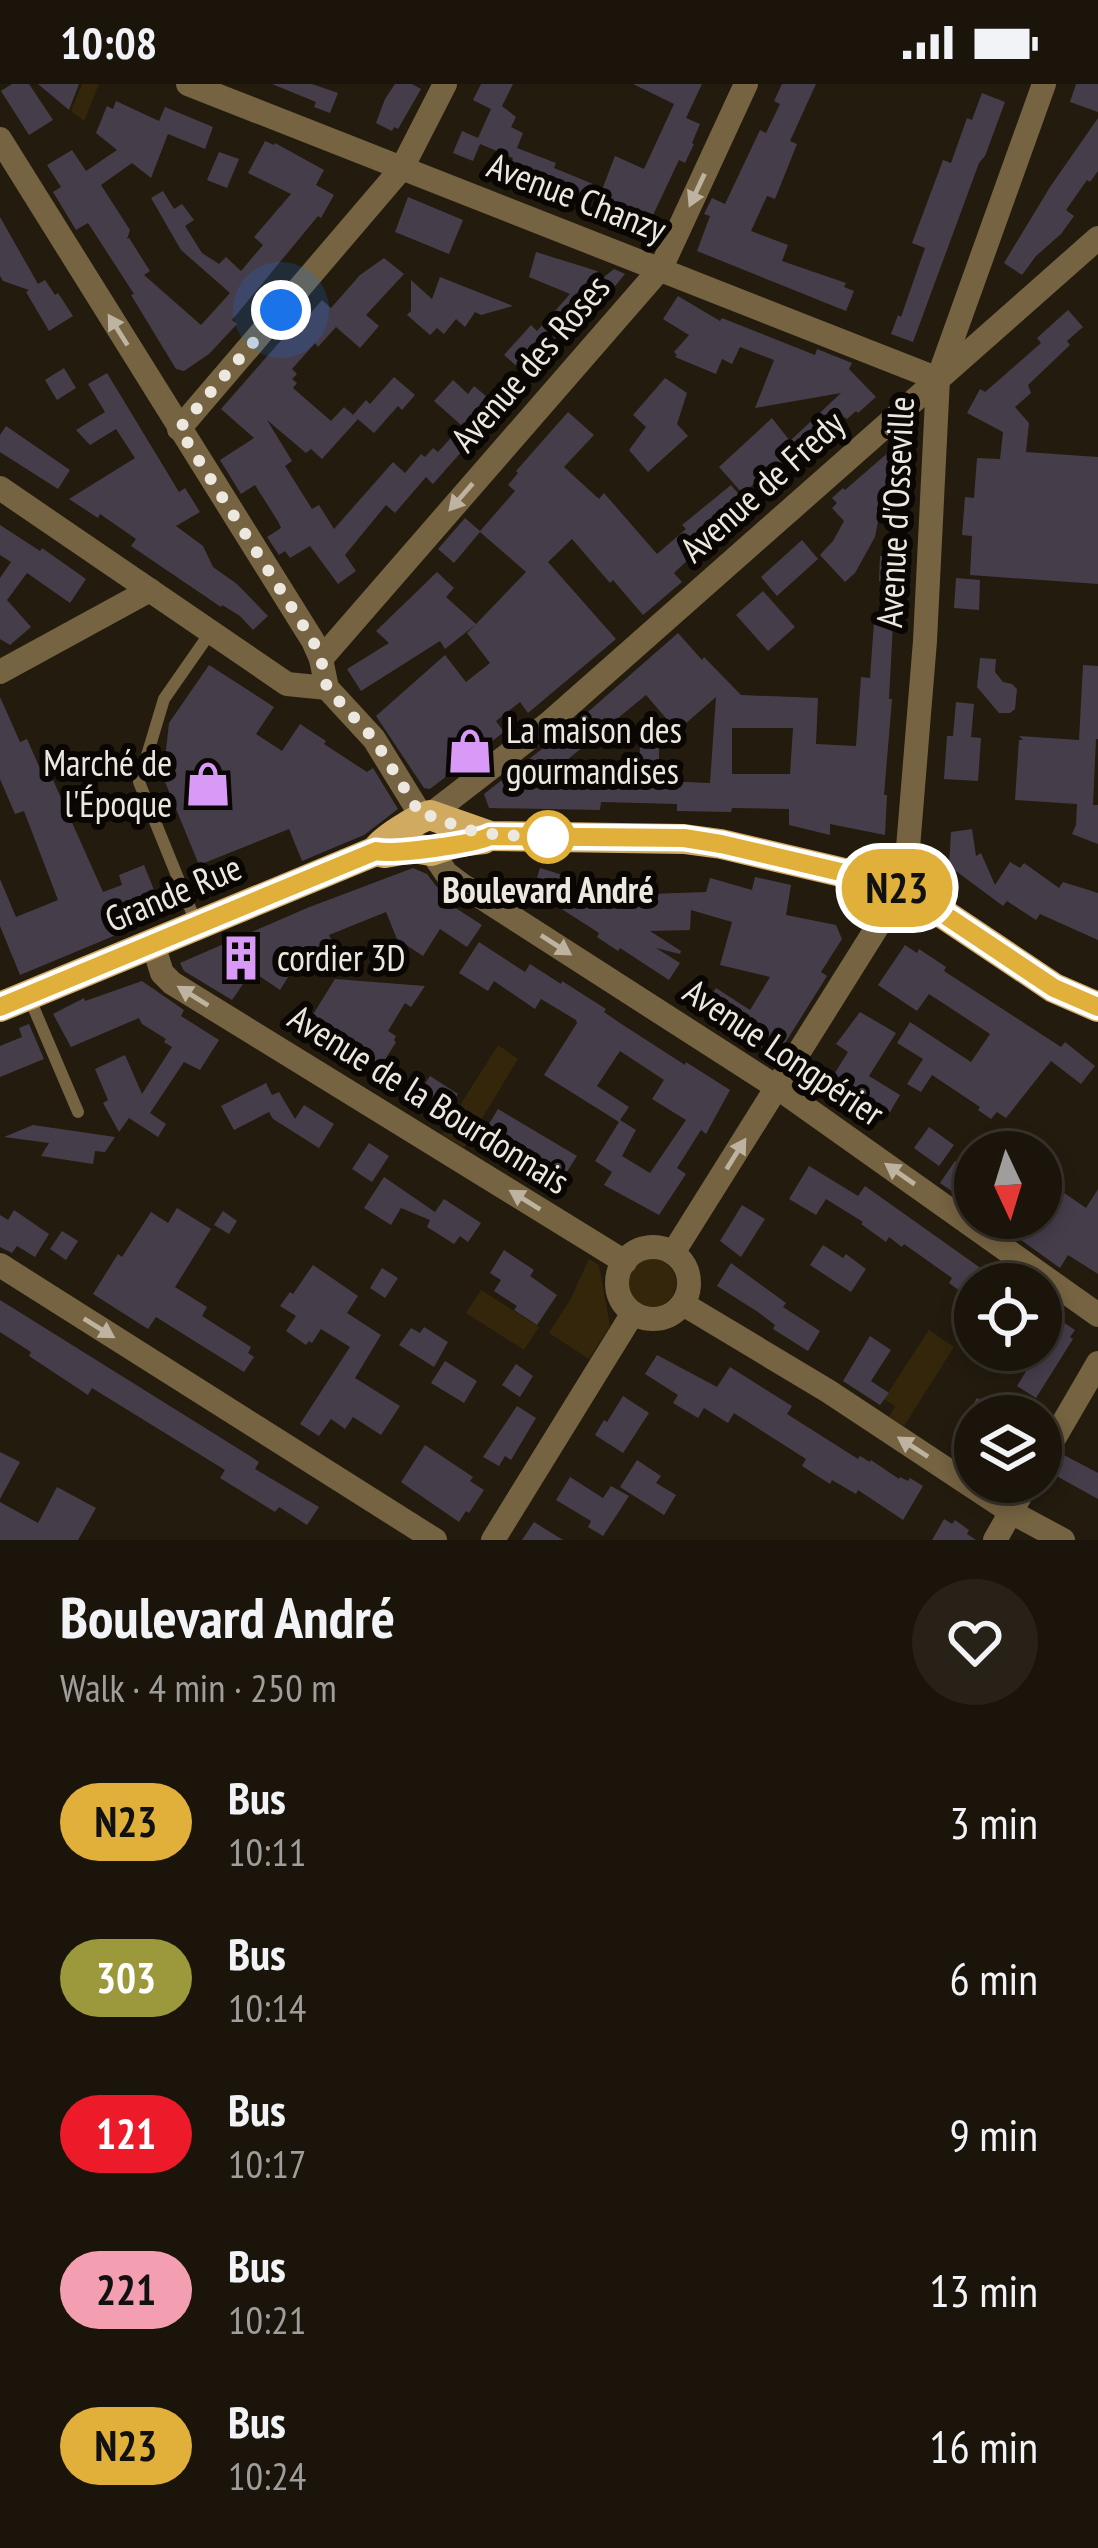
<!DOCTYPE html>
<html lang="en">
<head>
<meta charset="utf-8">
<style>
	body { margin:0; font-family:"PT Sans Narrow",sans-serif; background:#272118; color:#f1f3f6; height:100vh; display:flex; flex-direction:column; font-size:45px; white-space:nowrap }
	* { box-sizing:border-box; margin:0 }
	p { font-size:39px; color:#9f9e9c }
	.icon { flex:none; width:66px; height:66px; fill:none; stroke:currentColor; stroke-width:2; stroke-linecap:round; stroke-linejoin:round }
	.map { position:relative; height:1456px; overflow:hidden }
	.details { display:flex; flex-direction:column; background:#1a140a; flex:1 }
	.details>* { flex:none }
	.badge { padding:0 24px; border-radius:39px; font-size:42px; line-height:78px }
	.needle { width:78px; rotate:176deg }
	.controls { position:absolute; left:954px; top:1047px; display:grid; gap:24px }
	.controls a { display:grid; place-items:center; width:108px; height:108px; border-radius:50%; background:#1a140a; box-shadow:0 6px 18px #0003,0 0 0 3px #38332b; font-size:60px }
	.you { position:absolute; width:60px; height:60px; margin:-30px; border:9px solid #fff; border-radius:50%; background:#1a73e8; box-shadow:0 0 0 18px #1a73e833 }
	.map>.badge { position:absolute; translate:-50% -50%; box-shadow:0 0 0 6px #fff }
	.round { display:grid; place-items:center; flex:none; width:126px; height:126px; border-radius:63px; background:#272118 }
	.summary { display:flex; align-items:center; justify-content:space-between; height:204px; padding:0 60px }
	h1 { font-size:57px; font-weight:700; line-height:90px }
	ul { padding:0; list-style:none }
	li { display:flex; align-items:center; gap:36px; height:156px; padding:0 60px }
	li div { flex:1 }
	li b { display:block; font-size:45px }
	li em { font-style:normal }
	li .badge { min-width:132px; font-weight:700; text-align:center }
	.status { display:flex; justify-content:space-between; align-items:center; height:84px; padding:0 60px; background:#1a140a; direction:ltr }
	.status svg { height:33px; fill:currentColor }
	.map>svg:first-child { display:block }
	.green { fill:#34260b }
	.building { fill:#463d4b; fill-rule:evenodd }
	.lines { fill:none; stroke-linecap:round; stroke-linejoin:round }
	.service { stroke:#756341; stroke-width:12 }
	.minor { stroke:#756341; stroke-width:24 }
	.primary { stroke:#d1aa61; stroke-width:30 }
	.oneway { fill:#bdb3a0 }
	.line-casing { stroke:#fff; stroke-width:27 }
	.line { stroke:#e0b03a; stroke-width:18 }
	.walk { stroke:#ede8df; stroke-width:12; stroke-dasharray:0 21.6 }
	.stop-dot { fill:#fff; stroke:#e0b03a; stroke-width:6 }
	.labels { text-anchor:middle; stroke-width:12; stroke-linejoin:round; paint-order:stroke }
	.street-label { font-size:36px; fill:#ede8df; stroke:#090603 }
	.poi-label { font-size:36px; fill:#ede8df; stroke:#090603; text-anchor:start }
	.stop-label { font-size:36px; font-weight:bold; fill:#ede8df; stroke:#090603 }
</style>
</head>
<body>
<div class="status"><b>10:08</b><svg viewBox="0 0 49 12"><path d="M0 12V9h3v3zM5 12V6h3v6zM10 12V3h3v9zM15 12V0h3v12zM26 1h20v11H26zM47 4h2v5h-2z"/></svg></div>
<div class="map">
<svg width="1098" height="1456" viewBox="0 0 1098 1456">
	<rect width="100%" height="100%" fill="#231b0e"/>
	<g class="green">
		<polygon points="82,0 99,0 84,37 71,27"/>
		<polygon points="498,961 518,975 464,1064 442,1050"/>
		<polygon points="589,1175 599,1181 610,1242 589,1275 549,1249 570,1216"/>
		<circle cx="652" cy="1199" r="24"/>
		<polygon points="481,1206 539,1243 524,1266 466,1229"/>
		<polygon points="929,1246 954,1263 904,1342 889,1333 895,1322 884,1315"/>
	</g>
	<g class="building">
		<polygon points="12,0 29,0 53,36 29,51 1,7"/>
		<polygon points="38,0 79,0 69,26"/>
		<polygon points="272,0 312,0 338,9 330,29 314,23 316,18"/>
		<polygon points="395,0 412,0 421,5 398,45 394,43 392,47 376,39 385,15"/>
		<polygon points="481,0 513,0 502,22 516,33 511,43 523,49 517,64 556,79 554,84 598,102 590,119 556,105 545,111 525,98 506,92 513,74 480,60 473,77 453,69 462,47 478,54 491,25 473,16"/>
		<polygon points="633,0 702,0 686,34 700,40 692,59 694,60 685,79 679,76 645,148 623,138 627,130 598,116 615,72 644,85 674,20"/>
		<polygon points="782,0 816,0 790,57 797,60 775,115 767,112 751,147 788,161 782,177 846,199 844,203 854,207 846,227 697,167 710,132 704,130 712,114 725,120 760,46 766,49 780,20 774,17"/>
		<polygon points="1076,0 1098,0 1098,28 1070,18"/>
		<polygon points="982,9 1005,18 985,72 979,79 913,258 891,250 898,231 901,233 925,164 912,159 943,76 951,79 967,34 972,36"/>
		<polygon points="116,17 159,37 165,23 213,43 205,65 168,50 151,94 132,79 101,101 130,146 127,155 129,154 150,187 144,191 201,241 230,209 181,166 151,114 163,107 174,125 182,120 194,136 185,142 202,169 219,180 226,173 241,187 263,161 254,153 291,110 248,89 265,57 274,61 275,59 324,86 316,101 334,111 321,134 318,132 232,236 237,240 209,270 184,287 176,285 131,211 134,210 88,139 76,146 53,108 61,103 47,81 72,66 86,87 117,66 96,49 107,22 113,25"/>
		<polygon points="1098,34 1098,87 1090,98 1087,96 1066,126 1074,132 1061,150 1036,172 1022,191 1004,179 1050,103"/>
		<polygon points="219,68 239,75 227,104 207,96"/>
		<polygon points="408,113 463,136 449,170 395,148"/>
		<polygon points="0,133 38,200 45,196 55,211 58,209 73,232 49,247 26,208 29,206 3,197 0,192"/>
		<polygon points="536,168 597,187 604,193 614,185 625,190 592,230 585,224 555,259 559,263 530,294 504,271 531,241 537,247 570,210 529,193"/>
		<polygon points="384,174 404,190 366,231 379,242 360,264 336,243 318,263 315,259 292,285 297,290 292,295 297,299 293,304 331,337 344,323 358,335 322,375 311,365 306,369 267,336 292,377 285,382 312,425 319,421 334,445 393,378 405,389 421,370 425,373 433,364 438,368 457,347 470,358 433,400 426,393 395,429 386,421 345,471 356,487 338,500 310,462 290,474 285,467 279,471 267,453 281,444 279,439 255,401 241,410 220,376 254,354 221,325 292,244 295,247 322,216 331,224 360,191"/>
		<polygon points="440,193 513,222 481,231 475,228 465,243 456,235 444,250 437,244 430,251 407,231 411,227 411,196 432,215"/>
		<polygon points="678,212 720,237 722,234 815,271 817,265 852,279 849,285 876,313 858,329 856,327 847,335 845,333 777,394 770,385 743,410 719,383 772,334 790,357 841,309 755,324 774,276 740,263 732,280 722,275 716,290 675,273 677,271 674,268 689,251 663,235"/>
		<polygon points="1068,226 1083,243 1067,257 1070,261 1028,301 1031,309 1015,323 1029,339 1026,368 1098,373 1098,500 970,491 972,452 962,451 965,413 974,414 977,374 1000,375 1003,348 967,329 980,305 985,308 1041,259 1037,254"/>
		<polygon points="64,284 76,304 57,316 45,296"/>
		<polygon points="107,289 179,408 185,404 200,428 176,442 203,462 213,483 237,500 268,532 253,546 240,532 222,521 221,523 131,462 136,455 100,430 98,434 69,415 135,374 116,345 90,361 76,346 105,328 88,300"/>
		<polygon points="394,293 415,311 402,326 398,322 374,349 353,331 366,316 370,320"/>
		<polygon points="665,294 687,309 677,340 688,352 648,388 629,366 646,343 633,331"/>
		<polygon points="453,296 468,310 474,302 494,319 469,348 434,317"/>
		<polygon points="568,328 594,351 564,383 599,415 604,409 657,470 686,445 682,441 731,401 747,420 674,489 682,498 643,531 613,496 610,499 572,455 548,478 616,555 528,629 520,618 496,637 504,648 430,705 424,704 376,632 445,571 466,598 490,579 467,549 475,541 445,565 440,557 361,607 347,585 389,559 376,547 437,488 454,504 446,513 476,540 526,488 480,448 454,479 438,465 465,434 480,447 515,407 508,401 518,389 516,387"/>
		<polygon points="6,342 70,386 58,405 0,368 0,351"/>
		<polygon points="890,367 909,387 902,394 902,416 905,416 903,439 878,437 875,453 855,489 845,498 820,471 833,457 844,437 832,424 837,419 832,414 843,404 845,406"/>
		<polygon points="0,441 40,467 42,464 86,495 70,519 27,489 7,516 31,543 10,561 0,555 0,494 11,478 0,471"/>
		<polygon points="802,456 818,475 777,512 761,493"/>
		<polygon points="880,472 904,473 903,498 879,497"/>
		<polygon points="956,494 980,496 979,526 954,524"/>
		<polygon points="763,507 795,543 768,567 736,531"/>
		<path d="M874,538L893,540L889,615H892L884,711H887L885,751L830,740V751L789,741V725L732,724L731,728L677,727V720L601,718L600,726L489,724L484,710L573,641L678,549L702,576L704,573L741,611L818,614L816,660L856,662L861,593L870,594ZM646,611L677,647L716,613L710,699L659,697V656L640,662L639,687L575,686L587,677L567,676ZM732,644H793L790,690H732Z"/>
		<polygon points="980,574 996,575 995,588 1003,598 1012,600 1017,605 1015,625 1010,629 999,629 977,603"/>
		<polygon points="209,581 274,623 256,650 282,667 300,640 326,657 324,660 367,688 373,684 398,725 364,751 302,777 289,745 199,781 163,693 169,639"/>
		<polygon points="1083,581 1098,582 1098,655 1096,655 1093,721 1098,721 1098,760 1072,750 1076,741 1077,720 1015,716 1019,656 1023,656 1019,652 1079,656"/>
		<polygon points="0,613 20,658 27,655 42,689 49,687 103,808 122,801 119,791 144,781 164,831 20,891 0,842 0,795 16,833 58,816 24,727 15,730 0,695"/>
		<polygon points="956,618 974,620 971,653 981,654 978,697 944,695 947,652 953,652"/>
		<polygon points="972,745 976,772 981,769 995,801 1010,778 1020,784 1024,779 1059,804 1063,798 1098,809 1098,856 1040,830 1036,836 1007,817 1003,822 949,782 951,748"/>
		<polygon points="413,784 427,790 436,802 458,818 454,823 482,841 467,863 440,845 423,872 397,855 386,828 329,851 334,862 315,871 318,878 290,890 280,906 252,887 232,916 184,887 180,879 307,824"/>
		<polygon points="540,784 569,793 566,802 572,804 570,810 621,825 622,798 637,798 645,806 652,806 652,810 706,808 710,794 752,806 755,793 791,801 786,831 836,841 842,855 821,888 827,892 775,975 735,949 738,945 704,923 716,904 750,926 770,893 720,881 732,838 691,826 690,846 650,847 681,867 680,870 656,864 680,879 669,896 620,864 618,867 597,853 599,849 557,822 531,814"/>
		<path d="M479,858L525,888L530,880L561,900L562,897L606,925L604,928L620,939L685,981L686,978L730,1006L706,1050L701,1046L677,1084L686,1090L659,1131L604,1101L612,1088L595,1077L619,1038L544,991L577,939L576,936L541,915L535,925L494,897L488,907L459,889ZM620,967L664,996L652,1015L686,1036L650,1089L622,1072L636,1046L620,1036L629,1023L597,1002Z"/>
		<polygon points="905,861 917,869 919,865 946,883 944,887 1061,963 1065,958 1095,982 1081,1000 1051,977 1006,1034 997,1028 991,1035 978,1026 980,1023 932,991 921,1008 907,1000 923,975 897,959 910,938 971,978 990,950 929,910 917,927 878,901"/>
		<polygon points="335,895 425,902 411,923 405,919 388,947 396,952 394,956 396,958 374,993 352,984 355,979 304,945"/>
		<polygon points="142,897 184,926 181,932 219,956 200,986 184,978 150,1029 166,1040 158,1053 129,1034 119,1048 103,1019 108,1016 95,985 125,971 142,1010 172,963 164,958 166,955 142,940 139,934 71,963 53,930 84,914 85,917"/>
		<polygon points="860,928 896,949 869,992 900,1011 890,1028 886,1026 885,1028 855,1008 851,1014 828,1000 848,968 836,960"/>
		<polygon points="29,940 44,975 0,993 0,962 22,953 19,944"/>
		<polygon points="430,992 458,1010 443,1033 415,1015"/>
		<polygon points="266,999 272,1011 279,1008 295,1035 304,1021 334,1040 319,1064 273,1035 269,1028 234,1046 221,1022"/>
		<polygon points="498,1025 577,1072 561,1097 483,1050"/>
		<polygon points="33,1041 115,1053 105,1068 95,1067 93,1080 41,1072 49,1059 4,1053"/>
		<polygon points="929,1043 954,1061 939,1082 914,1064"/>
		<polygon points="369,1059 389,1072 372,1098 352,1085"/>
		<polygon points="955,1077 974,1092 959,1112 940,1099"/>
		<polygon points="809,1082 858,1112 865,1102 1003,1200 975,1200 975,1218 949,1199 952,1194 904,1160 902,1163 889,1153 886,1158 861,1140 863,1138 826,1115 816,1131 789,1115"/>
		<polygon points="384,1093 435,1128 444,1115 481,1139 468,1158 460,1152 454,1160 427,1143 430,1136 401,1124 391,1141 364,1124"/>
		<polygon points="1041,1093 1086,1124 1098,1105 1098,1190 1068,1171 1060,1184 1021,1156 1024,1151 996,1134 1041,1134"/>
		<polygon points="742,1121 765,1135 741,1173 720,1157"/>
		<polygon points="177,1124 211,1145 175,1203 207,1223 202,1232 251,1263 248,1269 254,1273 244,1288 156,1233 148,1245 93,1210 118,1170 122,1173 151,1128 168,1139"/>
		<polygon points="14,1126 49,1150 35,1173 17,1162 12,1169 0,1163 0,1131 8,1136"/>
		<polygon points="223,1127 237,1137 229,1150 214,1141"/>
		<polygon points="62,1147 78,1157 66,1176 50,1165"/>
		<polygon points="823,1161 843,1174 846,1170 866,1185 851,1208 810,1181"/>
		<polygon points="504,1166 534,1186 530,1192 557,1211 537,1241 514,1226 517,1222 494,1207 501,1196 490,1189"/>
		<polygon points="731,1179 786,1219 783,1223 820,1247 808,1267 773,1245 775,1241 758,1228 717,1202"/>
		<polygon points="313,1181 358,1212 347,1229 381,1251 355,1294 400,1322 381,1351 353,1333 345,1345 331,1335 319,1352 300,1340 350,1263 321,1245 312,1259 309,1257 306,1261 286,1247 296,1232 280,1222 290,1208 293,1210"/>
		<polygon points="382,1184 398,1194 385,1214 370,1204"/>
		<polygon points="0,1216 250,1372 259,1378 255,1385 319,1423 307,1441 279,1423 275,1428 220,1394 225,1386 92,1304 88,1311 29,1272 31,1268 0,1248"/>
		<polygon points="1058,1235 1075,1246 1070,1253 1073,1255 1036,1314 1017,1302"/>
		<polygon points="424,1243 448,1258 434,1283 399,1261 411,1244 420,1249"/>
		<polygon points="870,1252 891,1266 871,1297 889,1309 880,1321 843,1297"/>
		<polygon points="657,1271 717,1303 730,1283 792,1322 787,1330 858,1375 860,1372 870,1378 871,1376 899,1395 900,1393 908,1397 910,1394 923,1402 903,1436 858,1406 856,1410 832,1396 830,1400 802,1382 806,1375 734,1329 728,1339 704,1324 698,1334 673,1319 678,1311 645,1290"/>
		<polygon points="445,1277 477,1297 464,1319 431,1299"/>
		<polygon points="516,1280 533,1292 520,1313 502,1301"/>
		<polygon points="623,1312 649,1329 623,1369 595,1351 604,1336 607,1338"/>
		<polygon points="977,1314 1007,1332 967,1332"/>
		<polygon points="517,1322 536,1334 511,1376 505,1372 499,1382 483,1373"/>
		<polygon points="425,1361 473,1393 470,1397 484,1406 469,1429 466,1427 459,1438 401,1398"/>
		<polygon points="0,1368 20,1378 0,1415"/>
		<polygon points="1064,1371 1098,1389 1098,1415 1053,1390"/>
		<polygon points="637,1376 661,1392 656,1399 676,1411 664,1431 620,1403"/>
		<polygon points="570,1393 603,1414 611,1402 629,1412 603,1452 588,1443 591,1437 556,1416"/>
		<polygon points="57,1403 96,1424 78,1456 0,1456 0,1418 38,1439"/>
		<polygon points="944,1435 952,1440 955,1436 969,1446 967,1450 976,1456 932,1456"/>
		<polygon points="534,1438 563,1456 522,1456"/>
	</g>
	<g class="lines">
		<g class="service">
			<polyline points="197,841 139,698 164,615 210,549"/>
			<polyline points="29,913 78,1028"/>
		</g>
		<g class="minor">
			<polyline points="188,0 938,295"/>
			<polyline points="0,55 313,557 321,575 327,604 374,655 422,733"/>
			<polyline points="179,345 402,84 445,0"/>
			<polyline points="0,404 287,600 327,604"/>
			<polyline points="321,575 661,184 746,0"/>
			<polyline points="0,588 150,506"/>
			<polyline points="430,731 549,639 1098,154"/>
			<polyline points="431,767 446,789 462,801 778,1004 1098,1231"/>
			<polyline points="153,860 162,889 172,899 625,1178"/>
			<circle cx="653" cy="1199" r="36"/>
			<polyline points="673,1169 901,805 907,776 925,557 938,295 1044,0"/>
			<polyline points="0,1181 435,1456"/>
			<polyline points="683,1220 828,1307 1011,1428 1063,1456"/>
			<polyline points="1041,1377 1098,1279"/>
			<polyline points="493,1456 633,1229"/>
			<polyline points="995,1456 1028,1398"/>
		</g>
		<g class="primary">
			<polyline points="376,767 385,769 413,764 431,767 458,758 484,755"/>
			<path d="M0,923L376,767C382,756 418,734 430,731L490,752L684,755L721,760L849,790L901,805L930,821L1054,904L1098,923"/>
		</g>
	</g>
	<defs><path id="oneway-solid" d="M-6-.8H1V-3.2L6.5 0L1 3.2V.8H-6Z" transform="scale(3)"/></defs>
	<g class="oneway">
		<use href="#oneway-solid" transform="translate(697 106) rotate(115)"/>
		<use href="#oneway-solid" transform="translate(118 246) rotate(-122)"/>
		<use href="#oneway-solid" transform="translate(461 413) rotate(131)"/>
		<use href="#oneway-solid" transform="translate(556 861) rotate(33)"/>
		<use href="#oneway-solid" transform="translate(193 912) rotate(-148)"/>
		<use href="#oneway-solid" transform="translate(736 1070) rotate(-58)"/>
		<use href="#oneway-solid" transform="translate(900 1090) rotate(-145)"/>
		<use href="#oneway-solid" transform="translate(525 1116) rotate(-148)"/>
		<use href="#oneway-solid" transform="translate(99 1244) rotate(32)"/>
		<use href="#oneway-solid" transform="translate(913 1363) rotate(-147)"/>
	</g>
	<g class="lines">
		<g class="line-casing">
			<path id="line" d="M0,923L376,767C393,771 476,760 490,752L684,754L721,760L849,790L901,806L930,821L1054,904L1098,923"/>
		</g>
		<use href="#line" class="line"/>
		<path class="walk" d="M281,226L179,345L313,557L321,575L327,604L374,655L422,733C438,729 444,738 459,743C488,753 517,751 548,753"/>
	</g>
	<defs>
		<g id="shop-bare" transform="scale(3.6)"><path d="M-5-2.5h2.3a2.7 3.5 0 0 1 5.4 0H5L5.5 6h-11ZM-1.5-2.5h3a1.5 2.3 0 0 0-3 0Z" fill="#d99af7" stroke="#090603" stroke-width="2.5" paint-order="stroke"/></g>
		<g id="building-bare" transform="scale(3.6)"><path d="M-4-6H4V6H1V3H-1V6H-4ZM-2.5-4.3h1.7v1.8h-1.7ZM.8-4.3h1.7v1.8H.8ZM-2.5-1h1.7V.8h-1.7ZM.8-1h1.7V.8H.8Z" fill="#d99af7" stroke="#090603" stroke-width="2.5" paint-order="stroke"/></g>
	</defs>
	<g fill-rule="evenodd">
		<use href="#shop-bare" x="470" y="667"/>
		<use href="#shop-bare" x="208" y="700"/>
		<use href="#building-bare" x="241" y="874"/>
	</g>
	<circle class="stop-dot" cx="548" cy="753" r="24"/>
	<g class="labels">
		<g class="street-label">
			<text transform="translate(577 113) rotate(21)" y="13">Avenue Chanzy</text>
			<text transform="translate(530 279) rotate(-49)" y="13">Avenue des Roses</text>
			<text transform="translate(762 402) rotate(-42)" y="13">Avenue de Fredy</text>
			<text transform="translate(895 428) rotate(-87)" y="13">Avenue d'Osseville</text>
			<text transform="translate(173 809) rotate(-23)" y="13">Grande Rue</text>
			<text transform="translate(784 968) rotate(34)" y="13">Avenue Longpérier</text>
			<text transform="translate(429 1015) rotate(32)" y="13">Avenue de la Bourdonnais</text>
		</g>
		<g class="poi-label">
			<text x="506" y="659">La maison des<tspan x="506" dy="41">gourmandises</tspan></text>
			<text x="172" y="692" text-anchor="end">Marché de<tspan x="172" dy="41">l'Époque</tspan></text>
			<text x="277" y="887">cordier 3D</text>
		</g>
		<g class="stop-label">
			<text x="548" y="819">Boulevard André</text>
		</g>
	</g>
</svg>
<div class="controls">
<a><svg class="needle" viewBox="-14 -14 28 28"><path d="M0-13l5 13h-10z" fill="#e53935"/><path d="M0 13l5-13h-10z" fill="#9f9e9c"/></svg></a>
<a><svg class="icon" aria-label="locate" viewBox="0 0 24 24"><circle cx="12" cy="12" r="6"/><path d="M12 2v4M12 18v4M2 12h4M18 12h4"/></svg></a>
<a><svg class="icon" aria-label="layers" viewBox="0 0 24 24"><path d="M12 4l9 5-9 5-9-5zM3 14l9 5 9-5"/></svg></a>
</div>
<div class="you" style="left:281px;top:226px"></div>
<b class="badge" style="left:897px;top:804px;background:#e0b03a;color:#111">N23</b>
</div>
<section class="details">
<div class="summary"><div><h1>Boulevard André</h1><p>Walk · 4 min · 250 m</p></div><a class="round"><svg class="icon" aria-label="heart" viewBox="0 0 24 24"><path d="M12 20l-8-8c-3-5 5-10 8-4 3-6 11-1 8 4z"/></svg></a></div>
<ul>
<li><span class="badge" style="background:#e0b03a;color:#111">N23</span><div><b>Bus</b><p>10:11</p></div><em>3 min</em></li>
<li><span class="badge" style="background:#9b993b;color:#fff">303</span><div><b>Bus</b><p>10:14</p></div><em>6 min</em></li>
<li><span class="badge" style="background:#ed1b2a;color:#fff">121</span><div><b>Bus</b><p>10:17</p></div><em>9 min</em></li>
<li><span class="badge" style="background:#f49eb2;color:#111">221</span><div><b>Bus</b><p>10:21</p></div><em>13 min</em></li>
<li><span class="badge" style="background:#e0b03a;color:#111">N23</span><div><b>Bus</b><p>10:24</p></div><em>16 min</em></li>
</ul>
</section>
</body>
</html>
